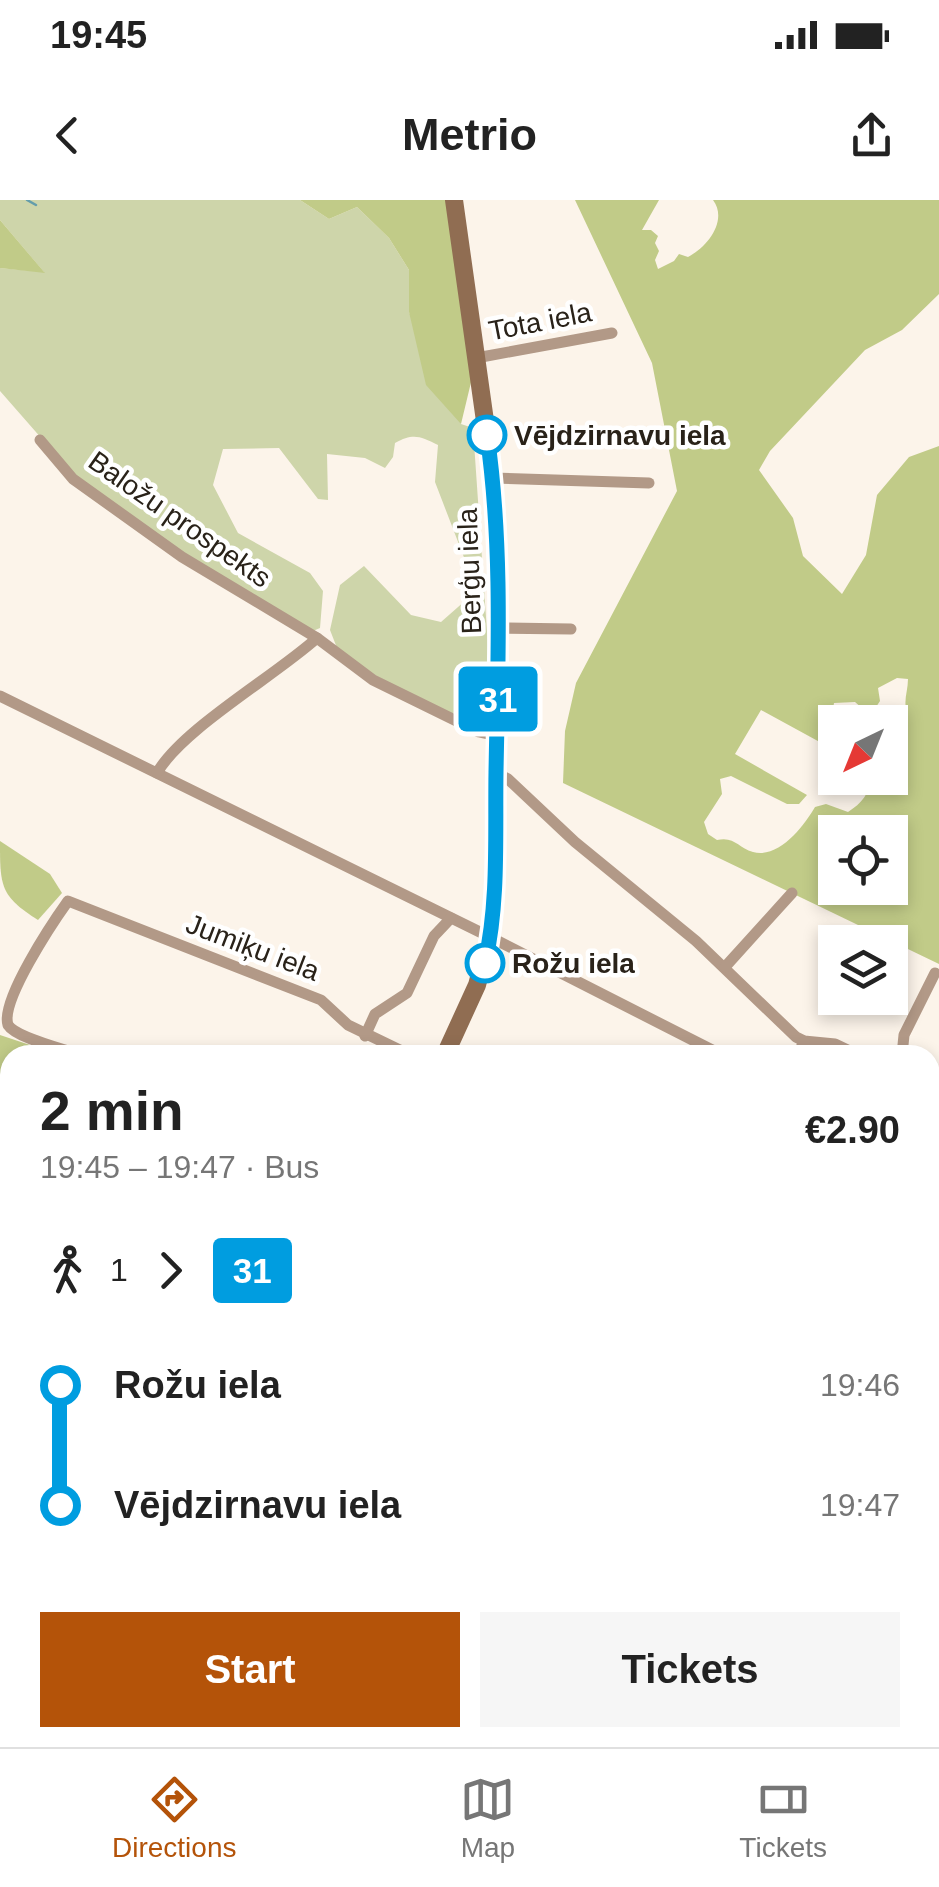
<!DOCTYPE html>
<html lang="en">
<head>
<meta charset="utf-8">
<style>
	body { margin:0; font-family:Helvetica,sans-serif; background:#f6f6f6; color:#222; height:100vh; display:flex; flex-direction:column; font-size:38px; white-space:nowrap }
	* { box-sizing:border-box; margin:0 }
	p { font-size:32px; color:#767676 }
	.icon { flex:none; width:55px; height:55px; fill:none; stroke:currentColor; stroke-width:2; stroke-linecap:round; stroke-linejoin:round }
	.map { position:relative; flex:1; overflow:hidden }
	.sheet { position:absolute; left:0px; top:845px; width:940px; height:702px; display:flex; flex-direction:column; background:#fff; border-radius:30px 30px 0 0; box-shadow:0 5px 15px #0003 }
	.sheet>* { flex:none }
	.badge { padding:0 20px; border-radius:8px; font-size:35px; line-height:65px }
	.needle { width:65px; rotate:223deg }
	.fabs { position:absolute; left:818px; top:505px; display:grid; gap:20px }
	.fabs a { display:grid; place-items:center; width:90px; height:90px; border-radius:0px; background:#fff; box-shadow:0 5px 15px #0003; font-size:50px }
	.map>.badge { position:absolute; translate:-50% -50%; box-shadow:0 0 0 5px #fff }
	.legs { display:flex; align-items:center; gap:15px; height:110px; padding:0 40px; font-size:32px }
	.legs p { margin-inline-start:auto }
	.overview { display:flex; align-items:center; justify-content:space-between; height:170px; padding:0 40px }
	h1 { font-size:55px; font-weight:600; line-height:75px }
	.button { display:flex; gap:20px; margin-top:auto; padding:20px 40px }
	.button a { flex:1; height:115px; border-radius:0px; background:#b45309; color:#fff; font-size:40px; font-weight:600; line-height:115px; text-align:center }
	.button a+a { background:#f6f6f6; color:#222 }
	ul { padding:0 40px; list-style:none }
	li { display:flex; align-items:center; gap:35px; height:120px; font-size:38px }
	li i { display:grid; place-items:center; width:15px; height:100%; margin:0 12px; background:currentColor }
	li i::after { content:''; width:25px; height:25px; margin:-12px; border:8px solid; border-radius:50%; background:#fff }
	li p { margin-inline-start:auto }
	li:first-child i { background:linear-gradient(#0000 50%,currentColor 0) }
	li:last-child i { background:linear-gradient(currentColor 50%,#0000 0) }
	.status { display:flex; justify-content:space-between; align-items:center; height:70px; padding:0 50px; background:#fff; direction:ltr }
	.status svg { height:28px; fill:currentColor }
	header { display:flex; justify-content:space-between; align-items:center; height:130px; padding:0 40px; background:#fff; font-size:45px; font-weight:600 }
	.dock { display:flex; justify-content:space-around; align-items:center; height:140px; border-top:2px solid #e0e0e0; background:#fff; font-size:28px; color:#767676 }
	.dock a { display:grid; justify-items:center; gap:5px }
	.dock .current { color:#b45309 }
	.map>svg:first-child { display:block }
	.green { fill:#ced5aa }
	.forest { fill:#c1cb88; fill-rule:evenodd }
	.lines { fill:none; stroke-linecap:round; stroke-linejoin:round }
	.stream { stroke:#649dab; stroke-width:2.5 }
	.street { stroke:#b29987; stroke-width:11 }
	.secondary { stroke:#906d52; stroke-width:18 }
	.highway { stroke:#613201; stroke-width:22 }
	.rail { stroke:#797269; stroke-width:2.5; stroke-dasharray:18 18; stroke-linecap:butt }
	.highway-bridge { stroke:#613201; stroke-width:22 }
	.line-1-casing { stroke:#fff; stroke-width:22 }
	.line-1 { stroke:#009de0; stroke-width:15 }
	.stop-1-dot { fill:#fff; stroke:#009de0; stroke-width:5 }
	.labels { text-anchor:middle; stroke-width:9; stroke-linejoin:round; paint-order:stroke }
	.street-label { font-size:28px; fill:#292219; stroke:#fff }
	.stop-label { font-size:28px; font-weight:bold; fill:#292219; stroke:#fff; text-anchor:start }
</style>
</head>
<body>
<div class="status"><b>19:45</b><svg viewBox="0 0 49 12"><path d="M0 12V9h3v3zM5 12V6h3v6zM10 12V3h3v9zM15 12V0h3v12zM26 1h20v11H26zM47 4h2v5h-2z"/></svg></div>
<header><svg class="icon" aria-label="back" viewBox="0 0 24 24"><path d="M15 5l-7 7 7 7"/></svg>Metrio<svg class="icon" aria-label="share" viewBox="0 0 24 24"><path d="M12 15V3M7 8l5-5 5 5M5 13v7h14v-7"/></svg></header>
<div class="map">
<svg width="939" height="1547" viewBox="0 0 939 1547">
	<rect width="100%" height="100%" fill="#fcf4ea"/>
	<path class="green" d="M0,0H300L329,19L357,7L389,38L409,70V112L461,224L473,228L490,475C481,494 465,499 452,515L361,468L337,448L330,430L340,385L364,366L411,415L441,422L466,400L470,373L435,282L438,245C420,236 413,233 395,243L393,257L385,268L365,258L327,254L328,300L318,299L279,248L223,249L213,285L238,333L310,373L323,391L320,428L313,431L238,390L78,280L0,191V68L44,72L0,20Z"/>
	<g class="forest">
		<polygon points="300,0 447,0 473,174 461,224 426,185 409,112 409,70 389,38 357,7 329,19"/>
		<path d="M575,0H659L642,30H651L658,36L655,43L659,51L655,60L658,69L674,61L679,54L688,57C708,47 728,20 713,0H939V94L902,130L865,150L770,251L759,270L793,318L803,356L842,394L866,355L877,295L909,257L939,246V764L563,583L565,531L576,483L677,291L652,163ZM897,478L908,479C908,490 904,498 906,509L887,519L893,539L890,578H871C869,594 862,603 848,612L826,604L815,607C804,626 779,659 753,652C738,648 735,636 717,640L708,634L704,622L722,594L720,579L731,576L787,604H799L807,595L735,554L761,510L827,546L834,503L855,502L863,509L874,510L880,501L878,488ZM835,632H890V688H835Z"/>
		<polygon points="0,20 45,73 0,68"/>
		<path d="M0,641L50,674L62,693L38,720C0,696 0,686 0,641Z"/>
		<polygon points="0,835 60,855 10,855 10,979 0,1007"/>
		<polygon points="0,1267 10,1283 10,1515 0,1523"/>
		<polygon points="40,1538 174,1538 176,1547 62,1547"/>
		<polygon points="202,1538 663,1538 673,1547 207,1547"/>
	</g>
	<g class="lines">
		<polyline class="stream" points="27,0 36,5"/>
		<g class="street">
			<polyline points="476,158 612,133"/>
			<polyline points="40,240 73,279 182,357 317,438 373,480 479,532 497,536"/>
			<polyline points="493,278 649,283"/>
			<polyline points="499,428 571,429"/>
			<polyline points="0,496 490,737 722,855"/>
			<path d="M157,573C182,529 275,476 317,438"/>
			<polyline points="496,573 508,579 575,642 696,741 796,837 804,841 835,844 858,855"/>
			<polyline points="725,767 792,693"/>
			<polyline points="365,836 375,814 407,793 434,736 451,718"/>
			<path d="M80,855C64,849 16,838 8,825C0,801 53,722 68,701L321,800L348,825L410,855"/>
			<polyline points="798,855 804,841"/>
			<polyline points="902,855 904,835 935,773"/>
			<polyline points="930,929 939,941"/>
			<polyline points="930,959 939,963"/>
			<polyline points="930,1107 939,1110"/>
			<polyline points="930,1547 939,1532"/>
		</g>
		<g class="secondary">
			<polyline points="445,855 477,785 490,737 495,670 500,410 493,278 454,0"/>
			<polyline points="0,1206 10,1228"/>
			<polyline points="0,1248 10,1264"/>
			<polyline points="192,1538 197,1547"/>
		</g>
		<g class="highway">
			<polyline points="0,1067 10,1070"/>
			<polyline points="0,1155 10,1168"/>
			<polyline points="930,1264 939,1266"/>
			<polyline points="930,1290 939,1292"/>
		</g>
		<polyline class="rail" points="759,1538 769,1547"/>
		<polyline class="highway-bridge" points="0,1055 10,1013"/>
	</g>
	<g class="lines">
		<g class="line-1-casing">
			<path id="line-1" d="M485,763C499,701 495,635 496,572C498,459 503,347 487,235"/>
		</g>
		<use href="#line-1" class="line-1"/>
	</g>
	<g class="stop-1-dot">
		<circle cx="487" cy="235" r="18"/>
		<circle cx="485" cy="763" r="18"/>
	</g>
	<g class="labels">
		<g class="street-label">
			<text transform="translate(540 121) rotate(-11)" y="10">Tota iela</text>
			<text transform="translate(180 319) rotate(35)" y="10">Baložu prospekts</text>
			<text transform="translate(469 371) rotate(-92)" y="10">Berģu iela</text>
			<text transform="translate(253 747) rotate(21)" y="10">Jumiķu iela</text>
		</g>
		<g class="stop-label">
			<text x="514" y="245">Vējdzirnavu iela</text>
			<text x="512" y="773">Rožu iela</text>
		</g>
	</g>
</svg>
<div class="fabs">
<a><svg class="needle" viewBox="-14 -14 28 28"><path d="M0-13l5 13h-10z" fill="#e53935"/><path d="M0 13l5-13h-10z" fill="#767676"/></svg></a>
<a><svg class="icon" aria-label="locate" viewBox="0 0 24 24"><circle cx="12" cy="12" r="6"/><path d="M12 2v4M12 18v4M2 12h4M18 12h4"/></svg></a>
<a><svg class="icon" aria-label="layers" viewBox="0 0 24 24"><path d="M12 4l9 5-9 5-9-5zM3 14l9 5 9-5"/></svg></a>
</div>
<b class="badge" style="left:498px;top:499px;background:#009de0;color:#fff">31</b>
<section class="sheet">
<div class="overview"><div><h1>2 min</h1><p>19:45 – 19:47 · Bus</p></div><b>€2.90</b></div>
<div class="legs"><svg class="icon" aria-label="walk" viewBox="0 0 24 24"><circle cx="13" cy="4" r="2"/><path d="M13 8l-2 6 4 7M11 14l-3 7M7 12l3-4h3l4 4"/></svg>1<svg class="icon" aria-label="forward" viewBox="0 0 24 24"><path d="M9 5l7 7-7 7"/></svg><b class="badge" style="background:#009de0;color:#fff">31</b></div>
<ul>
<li><i style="color:#009de0"></i><b>Rožu iela</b><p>19:46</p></li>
<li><i style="color:#009de0"></i><b>Vējdzirnavu iela</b><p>19:47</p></li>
</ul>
<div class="button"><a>Start</a><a>Tickets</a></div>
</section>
</div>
<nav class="dock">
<a class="current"><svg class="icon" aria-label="directions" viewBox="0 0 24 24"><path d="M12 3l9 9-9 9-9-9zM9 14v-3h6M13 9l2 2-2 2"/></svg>Directions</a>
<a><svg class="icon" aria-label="map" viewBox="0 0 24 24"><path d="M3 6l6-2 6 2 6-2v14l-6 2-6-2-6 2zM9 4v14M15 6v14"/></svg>Map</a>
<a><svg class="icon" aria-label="tickets" viewBox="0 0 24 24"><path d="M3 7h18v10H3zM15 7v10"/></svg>Tickets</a>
</nav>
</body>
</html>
